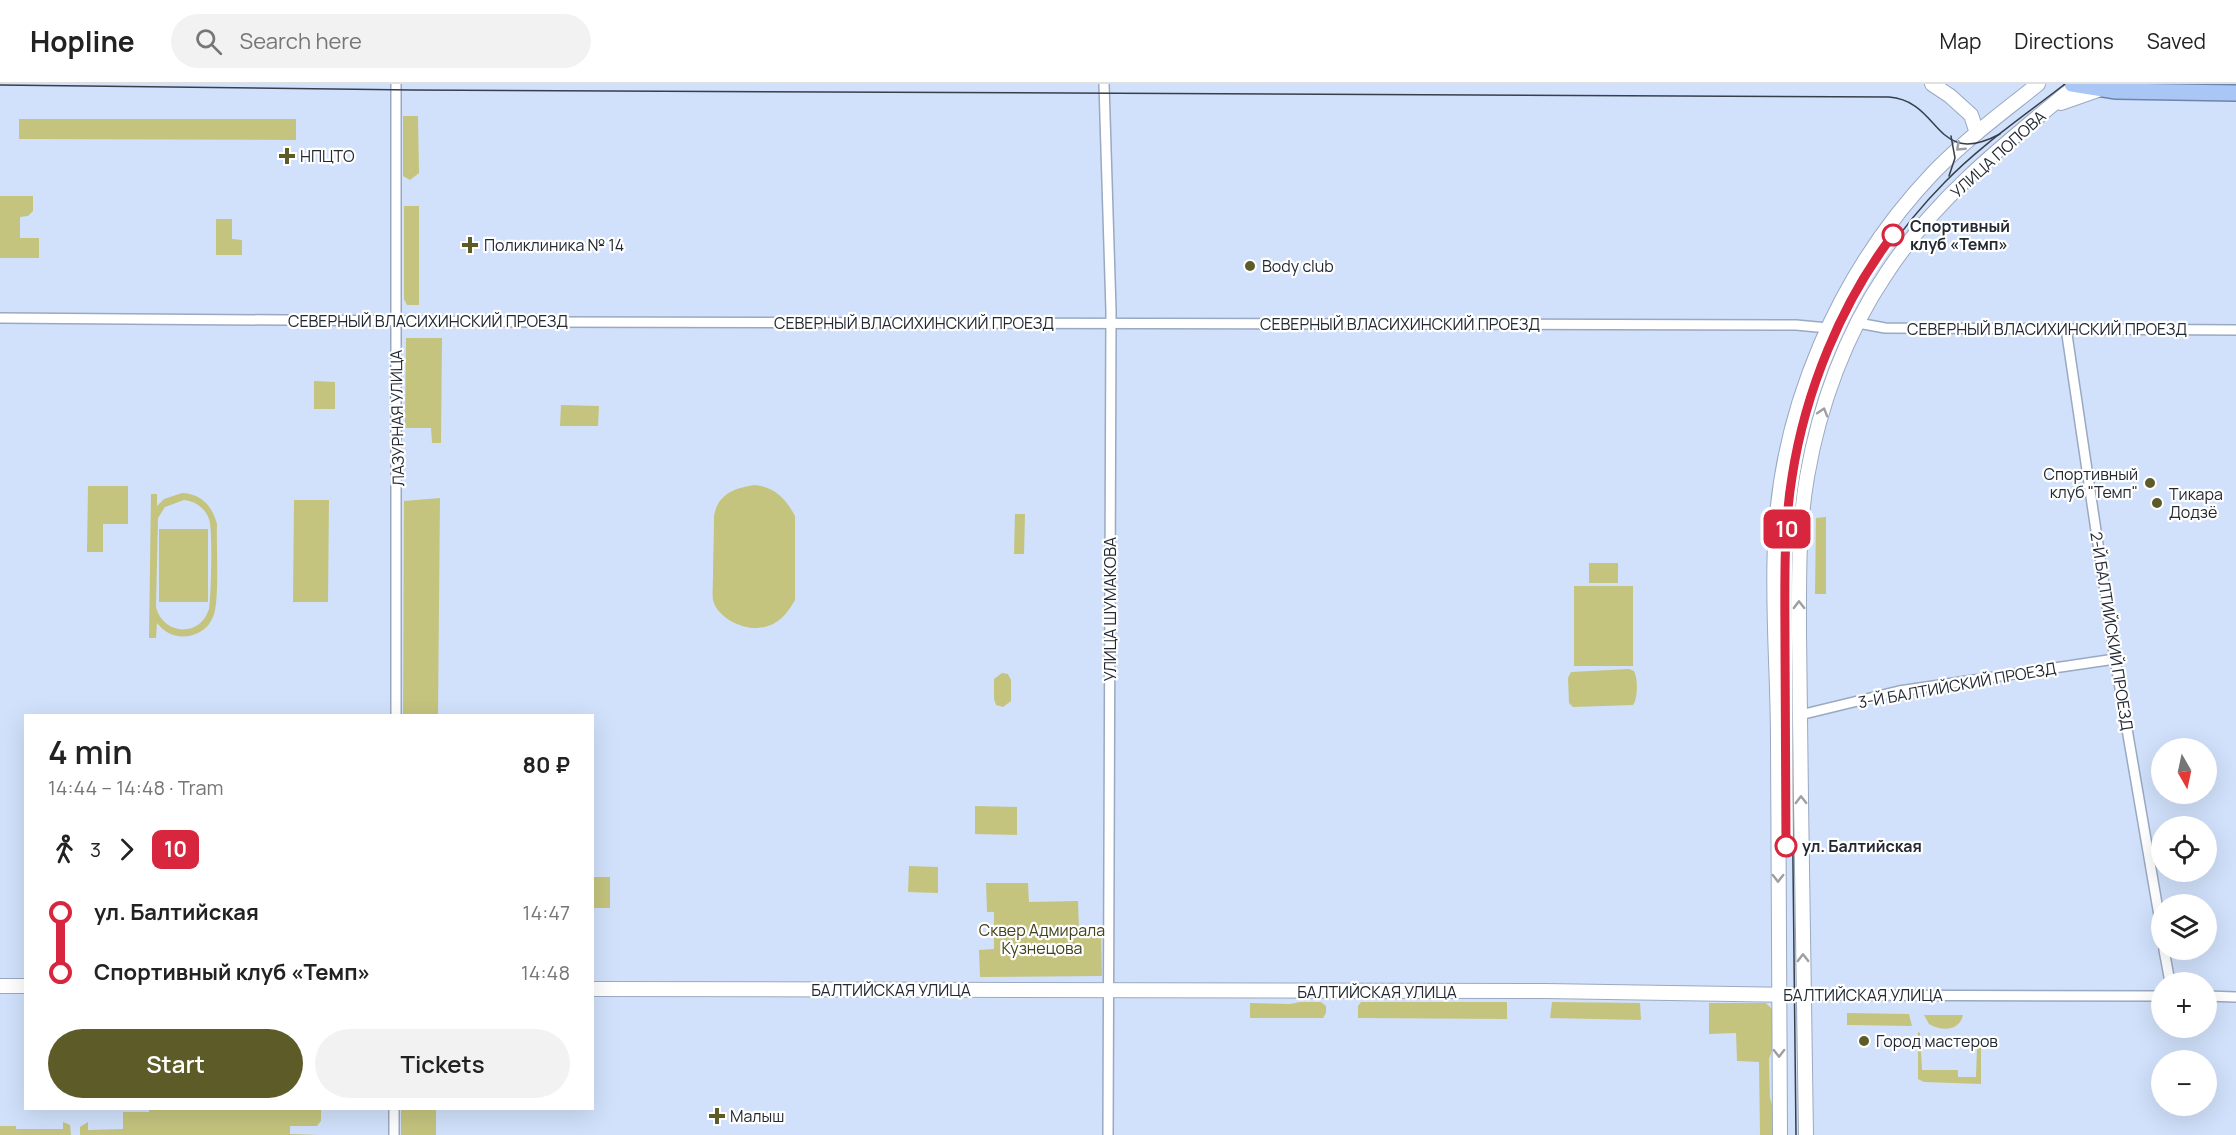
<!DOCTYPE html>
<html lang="en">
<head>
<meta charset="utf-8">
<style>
	body { margin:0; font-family:Manrope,sans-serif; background:#f2f2f2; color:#222; height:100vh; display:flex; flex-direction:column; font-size:22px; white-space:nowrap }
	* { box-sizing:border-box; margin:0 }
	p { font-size:20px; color:#767676 }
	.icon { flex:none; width:33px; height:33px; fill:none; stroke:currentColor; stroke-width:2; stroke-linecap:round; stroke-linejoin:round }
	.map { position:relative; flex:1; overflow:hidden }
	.details { position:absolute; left:24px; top:630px; width:570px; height:396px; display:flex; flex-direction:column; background:#fff; border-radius:0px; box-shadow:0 6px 24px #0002 }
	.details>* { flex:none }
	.badge { padding:0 12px; border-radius:9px; font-size:21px; line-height:39px }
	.needle { width:39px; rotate:171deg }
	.controls { position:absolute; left:2151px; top:654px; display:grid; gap:12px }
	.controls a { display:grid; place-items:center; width:66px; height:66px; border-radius:50%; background:#fff; box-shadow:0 6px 24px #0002; font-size:30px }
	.map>.badge { position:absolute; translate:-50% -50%; box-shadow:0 0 0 3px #fff }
	.legs { display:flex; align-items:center; gap:9px; height:66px; padding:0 24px; font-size:20px }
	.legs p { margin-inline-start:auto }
	.head { display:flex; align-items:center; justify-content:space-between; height:102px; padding:0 24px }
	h1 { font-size:33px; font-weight:600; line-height:45px }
	.action { display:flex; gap:12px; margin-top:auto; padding:12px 24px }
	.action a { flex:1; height:69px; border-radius:36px; background:#5d5c29; color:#fff; font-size:24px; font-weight:600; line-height:69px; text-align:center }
	.action a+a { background:#f2f2f2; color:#222 }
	ul { padding:0 24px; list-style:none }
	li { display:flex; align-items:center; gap:21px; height:60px; font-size:22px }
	li i { display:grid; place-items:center; width:9px; height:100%; margin:0 8px; background:currentColor }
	li i::after { content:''; width:15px; height:15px; margin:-8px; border:4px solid; border-radius:50%; background:#fff }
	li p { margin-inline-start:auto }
	li:first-child i { background:linear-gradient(#0000 50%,currentColor 0) }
	li:last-child i { background:linear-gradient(currentColor 50%,#0000 0) }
	header { display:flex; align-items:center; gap:36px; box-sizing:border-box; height:84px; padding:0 30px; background:#fff; border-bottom:2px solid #e0e0e0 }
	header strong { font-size:28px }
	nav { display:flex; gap:33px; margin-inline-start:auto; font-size:21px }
	.search { width:420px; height:54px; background:#f2f2f2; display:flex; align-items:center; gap:15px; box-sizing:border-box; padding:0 21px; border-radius:33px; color:#767676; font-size:22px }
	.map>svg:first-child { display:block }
	.green { fill:#c4c47e; fill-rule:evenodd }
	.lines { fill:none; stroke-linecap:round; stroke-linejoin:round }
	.minor-casing { stroke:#9aa9c1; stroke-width:12 }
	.secondary-casing { stroke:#9aa9c1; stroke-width:16 }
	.trunk-casing { stroke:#6d85ae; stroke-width:18 }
	.minor { stroke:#fff; stroke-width:9 }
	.secondary { stroke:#fff; stroke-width:14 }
	.trunk { stroke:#aac6f4; stroke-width:15 }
	.tram { stroke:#373f4a; stroke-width:1.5 }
	.oneway { stroke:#9c9fa3 }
	.line-1-casing { stroke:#fff; stroke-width:14 }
	.line-1 { stroke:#d7263d; stroke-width:9 }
	.poi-dot { fill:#5d5c29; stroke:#fff; stroke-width:2 }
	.stop-1-dot { fill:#fff; stroke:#d7263d; stroke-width:3 }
	.labels { text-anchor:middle; stroke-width:4.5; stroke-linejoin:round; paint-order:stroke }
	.street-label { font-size:16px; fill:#232933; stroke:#fff }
	.poi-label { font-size:16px; fill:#232933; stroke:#fff; text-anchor:start }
	.stop-label { font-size:16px; font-weight:bold; fill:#232933; stroke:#fff; text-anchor:start }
	.park-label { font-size:16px; fill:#43421b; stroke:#fff }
</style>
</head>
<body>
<header>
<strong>Hopline</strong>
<div class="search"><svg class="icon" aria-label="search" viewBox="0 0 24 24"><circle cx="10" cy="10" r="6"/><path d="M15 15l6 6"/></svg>Search here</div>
<nav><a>Map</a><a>Directions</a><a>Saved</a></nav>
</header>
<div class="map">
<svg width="2236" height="1051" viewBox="0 0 2236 1051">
	<rect width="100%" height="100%" fill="#d1e1fb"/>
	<g class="green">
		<polygon points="403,32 418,32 419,89 410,96 403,92"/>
		<polygon points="19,35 296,35 296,56 19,55"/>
		<polygon points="0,112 33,112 33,127 28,132 20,133 20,154 39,154 39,174 0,174"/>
		<polygon points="404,122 419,122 419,221 407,221 404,215"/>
		<polygon points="216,135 232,135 232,155 242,156 242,171 216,171"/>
		<polygon points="406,254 442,254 441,359 432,359 431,344 405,344"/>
		<polygon points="314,297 335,298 335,325 314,325"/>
		<polygon points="561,321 599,322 598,342 560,342"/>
		<path d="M755,401C775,403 786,415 795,432V516C786,532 776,543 757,544C741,545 717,533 713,516C712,509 713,500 713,492C713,472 714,452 714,432C718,410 734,404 755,401Z"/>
		<polygon points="88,402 128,402 128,440 103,440 103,468 87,468"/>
		<path d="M182,409C202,410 212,422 217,440C216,459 220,518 213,533C209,543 200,550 189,552C175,554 165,549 157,539L156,554H149L151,410H157V422L164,415ZM184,416C195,417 205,424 209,435C213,446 211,512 209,525C200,554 163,551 156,523L158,434L165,423Z"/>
		<polygon points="440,414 438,631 403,631 404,417"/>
		<polygon points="294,416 329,416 328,518 293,518"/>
		<polygon points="1015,430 1025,430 1024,470 1014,470"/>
		<polygon points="1826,433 1826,510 1815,510 1816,434"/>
		<rect x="159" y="445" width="49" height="73"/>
		<rect x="1589" y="479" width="29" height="20"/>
		<rect x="1574" y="502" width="59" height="80"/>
		<path d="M1629,585L1634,587C1638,595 1638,614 1633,621L1573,623L1569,619L1568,594L1571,588Z"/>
		<polygon points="1002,589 1008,590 1011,596 1011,617 1003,623 996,621 994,615 994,595"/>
		<polygon points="975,722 1017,723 1017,751 975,750"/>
		<polygon points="909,782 938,783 938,809 908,808"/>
		<rect x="593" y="793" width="17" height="31"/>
		<polygon points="986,799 1028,799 1029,818 1078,817 1079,846 1101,846 1102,892 980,893 979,866 994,865 994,828 987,828"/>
		<polygon points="1300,918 1321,918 1326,922 1326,929 1323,934 1250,934 1250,919 1290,920"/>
		<polygon points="1361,918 1507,918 1507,935 1358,934 1358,922"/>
		<polygon points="1552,918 1640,919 1641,936 1550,934"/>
		<polygon points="1709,919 1766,919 1775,928 1775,957 1769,975 1770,1014 1776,1032 1777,1051 1760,1051 1759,978 1737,977 1736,949 1709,950"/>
		<polygon points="1847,929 1909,930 1912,942 1847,941"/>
		<path d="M1924,931H1963C1959,948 1941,947 1929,940Z"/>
		<polygon points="1918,948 1920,949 1922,986 1958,986 1958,993 1976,993 1977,963 1981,964 1981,1000 1924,998 1918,995"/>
		<polygon points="149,1025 321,1025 321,1037 317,1042 290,1042 290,1050 320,1051 80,1051 80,1043 88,1038 88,1046 123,1045 123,1028 149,1028"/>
		<rect x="401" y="1025" width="35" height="26"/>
		<polygon points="63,1038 70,1041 71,1051 0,1051 0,1042 16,1042 16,1045 63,1045"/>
	</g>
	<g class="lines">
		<g class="minor-casing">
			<g id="minor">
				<polyline points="396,0 396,632"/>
				<polyline points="1104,0 1111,227 1108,1051"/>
				<polyline points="0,234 543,238 1796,241 1828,244"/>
				<polyline points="1858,239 1885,244 2236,246"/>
				<polyline points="2066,244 2115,575 2162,849"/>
				<polyline points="1800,631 1899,607 2115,575"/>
				<polyline points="2164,866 2170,898"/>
				<polyline points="1804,911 2162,912"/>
				<polyline points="2206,912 2236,913"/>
				<polyline points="394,1051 394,1024"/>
			</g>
		</g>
		<g class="secondary-casing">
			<g id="secondary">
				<polyline points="1932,0 1950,12 1971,31 1977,49"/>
				<polyline points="2061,19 2101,5"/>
				<polyline points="0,902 26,902"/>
				<polyline points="592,905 1545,907 1804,911"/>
				<path d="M1780,1051C1779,919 1779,787 1778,656C1778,591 1772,526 1775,461C1780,324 1839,188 1933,89C1965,56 2002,29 2038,0"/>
				<path d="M1806,1051C1804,939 1803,828 1801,716C1800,660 1800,604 1799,549C1799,497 1798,445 1807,393C1819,322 1846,249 1886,190C1936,113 2008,57 2078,0"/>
			</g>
		</g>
		<g class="trunk-casing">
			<polyline id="trunk" points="2072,0 2116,7 2236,9"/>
		</g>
		<use href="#minor" class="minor"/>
		<use href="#secondary" class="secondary"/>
		<use href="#trunk" class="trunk"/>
		<g class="tram">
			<path d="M0,1L413,6L1889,13C1942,17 1934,85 2000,50"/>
			<polyline points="1949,92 1955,74 1951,52"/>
			<path d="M1796,1051L1790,512C1791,472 1791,433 1797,394C1814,283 1867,177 1945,98C1981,61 2024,32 2065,0"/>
		</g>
	</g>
	<defs><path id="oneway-chevron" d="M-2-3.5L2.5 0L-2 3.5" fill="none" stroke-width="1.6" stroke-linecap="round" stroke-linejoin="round" transform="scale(1.5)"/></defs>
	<g class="oneway">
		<use href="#oneway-chevron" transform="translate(1960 63) rotate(137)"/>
		<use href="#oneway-chevron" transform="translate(1823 328) rotate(-73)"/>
		<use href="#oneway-chevron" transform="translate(1799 521) rotate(-91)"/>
		<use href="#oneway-chevron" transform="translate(1801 716) rotate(-91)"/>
		<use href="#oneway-chevron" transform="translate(1778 794) rotate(90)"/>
		<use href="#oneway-chevron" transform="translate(1803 874) rotate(-90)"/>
		<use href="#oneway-chevron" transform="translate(1779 969) rotate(89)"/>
	</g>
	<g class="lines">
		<g class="line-1-casing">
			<path id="line-1" d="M1786,762C1786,695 1785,628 1785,561C1785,505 1783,448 1792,393C1805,308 1841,219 1893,151"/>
		</g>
		<use href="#line-1" class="line-1"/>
	</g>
	<g class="poi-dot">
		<path d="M284 63h6v6h6v6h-6v6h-6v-6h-6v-6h6z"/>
		<path d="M467 152h6v6h6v6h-6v6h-6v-6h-6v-6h6z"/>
		<circle cx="1250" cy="182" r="6"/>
		<circle cx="2150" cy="399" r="6"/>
		<circle cx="2157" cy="419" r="6"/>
		<circle cx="1864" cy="957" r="6"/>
		<path d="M714 1023h6v6h6v6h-6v6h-6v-6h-6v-6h6z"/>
	</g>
	<g class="stop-1-dot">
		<circle cx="1893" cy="151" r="10"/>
		<circle cx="1786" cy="762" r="10"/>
	</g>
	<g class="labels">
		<g class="street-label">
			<text transform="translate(1998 70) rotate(-42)" y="6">УЛИЦА ПОПОВА</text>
			<text x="428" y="243">СЕВЕРНЫЙ ВЛАСИХИНСКИЙ ПРОЕЗД</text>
			<text x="914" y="245">СЕВЕРНЫЙ ВЛАСИХИНСКИЙ ПРОЕЗД</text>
			<text x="1400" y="246">СЕВЕРНЫЙ ВЛАСИХИНСКИЙ ПРОЕЗД</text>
			<text x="2047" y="251">СЕВЕРНЫЙ ВЛАСИХИНСКИЙ ПРОЕЗД</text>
			<text transform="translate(397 334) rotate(-91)" y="6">ЛАЗУРНАЯ УЛИЦА</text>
			<text transform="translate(1110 525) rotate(-90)" y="6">УЛИЦА ШУМАКОВА</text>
			<text transform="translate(2112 547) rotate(81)" y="6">2-Й БАЛТИЙСКИЙ ПРОЕЗД</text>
			<text transform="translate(1957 601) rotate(-10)" y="6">3-Й БАЛТИЙСКИЙ ПРОЕЗД</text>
			<text x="891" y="912">БАЛТИЙСКАЯ УЛИЦА</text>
			<text x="1377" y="914">БАЛТИЙСКАЯ УЛИЦА</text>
			<text x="1863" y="917">БАЛТИЙСКАЯ УЛИЦА</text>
		</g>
		<g class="poi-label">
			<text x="300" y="78">НПЦТО</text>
			<text x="484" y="167">Поликлиника № 14</text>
			<text x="1262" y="188">Body club</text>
			<text x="2138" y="396" text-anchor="end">Спортивный<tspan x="2138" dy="18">клуб "Темп"</tspan></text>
			<text x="2169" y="416">Тикара<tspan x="2169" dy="18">Додзё</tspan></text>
			<text x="1876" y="963">Город мастеров</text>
			<text x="730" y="1038">Малыш</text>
		</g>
		<g class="stop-label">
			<text x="1910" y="148">Спортивный<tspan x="1910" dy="18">клуб «Темп»</tspan></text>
			<text x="1802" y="768">ул. Балтийская</text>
		</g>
		<g class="park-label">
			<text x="1042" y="852">Сквер Адмирала<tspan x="1042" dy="18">Кузнецова</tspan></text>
		</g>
	</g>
</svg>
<div class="controls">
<a><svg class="needle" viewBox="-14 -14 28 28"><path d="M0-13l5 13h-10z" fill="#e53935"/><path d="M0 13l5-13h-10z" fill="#767676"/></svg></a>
<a><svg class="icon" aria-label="locate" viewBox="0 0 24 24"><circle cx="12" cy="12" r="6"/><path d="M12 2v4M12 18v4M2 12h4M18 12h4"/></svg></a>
<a><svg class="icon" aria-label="layers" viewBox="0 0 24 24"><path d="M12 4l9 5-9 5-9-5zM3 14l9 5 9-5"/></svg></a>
<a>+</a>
<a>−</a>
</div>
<b class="badge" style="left:1787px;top:445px;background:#d7263d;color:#fff">10</b>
<section class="details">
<div class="head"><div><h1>4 min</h1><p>14:44 – 14:48 · Tram</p></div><b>80 ₽</b></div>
<div class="legs"><svg class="icon" aria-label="walk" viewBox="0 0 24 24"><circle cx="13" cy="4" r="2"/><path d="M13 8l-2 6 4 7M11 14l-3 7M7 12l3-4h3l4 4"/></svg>3<svg class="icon" aria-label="forward" viewBox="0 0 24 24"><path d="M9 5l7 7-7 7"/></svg><b class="badge" style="background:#d7263d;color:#fff">10</b></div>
<ul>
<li><i style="color:#d7263d"></i><b>ул. Балтийская</b><p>14:47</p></li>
<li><i style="color:#d7263d"></i><b>Спортивный клуб «Темп»</b><p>14:48</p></li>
</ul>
<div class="action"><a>Start</a><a>Tickets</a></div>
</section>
</div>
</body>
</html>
